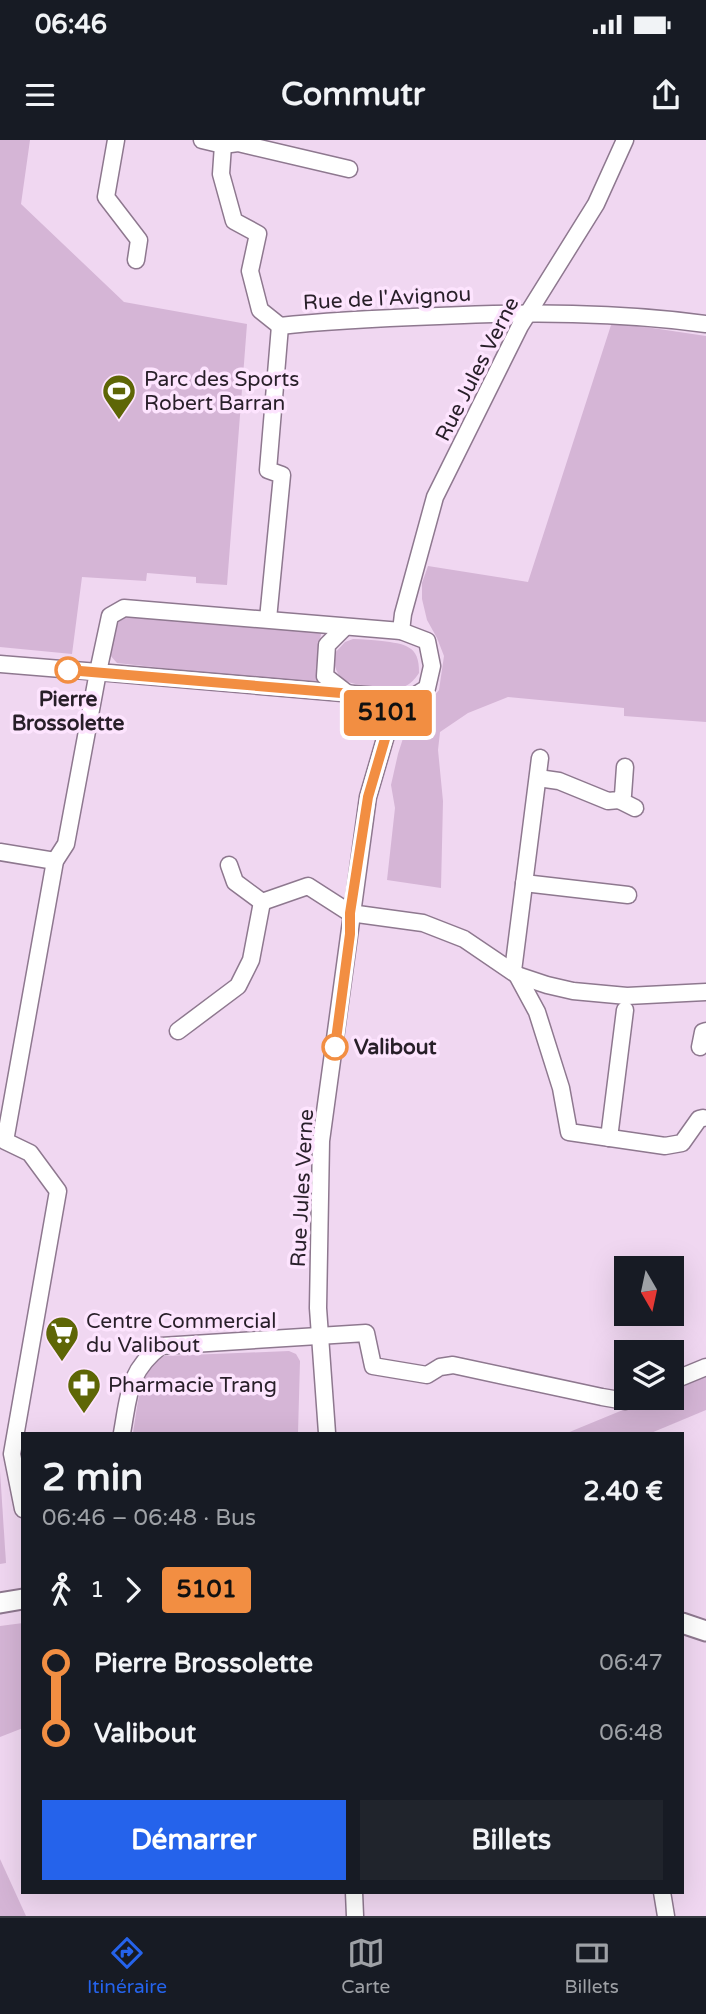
<!DOCTYPE html>
<html lang="fr">
<head>
<meta charset="utf-8">
<style>
	body { margin:0; font-family:"Varela Round",sans-serif; background:#20242c; color:#f1f3f6; height:100vh; display:flex; flex-direction:column; font-size:26px; white-space:nowrap }
	* { box-sizing:border-box; margin:0 }
	p { font-size:23px; color:#9ea1a6 }
	.icon { flex:none; width:38px; height:38px; fill:none; stroke:currentColor; stroke-width:2; stroke-linecap:round; stroke-linejoin:round }
	.map { position:relative; flex:1; overflow:hidden }
	.panel { position:absolute; left:21px; top:1292px; width:663px; height:462px; display:flex; flex-direction:column; background:#171b24; border-radius:0px; box-shadow:0 7px 28px #0002 }
	.panel>* { flex:none }
	.badge { padding:0 14px; border-radius:5px; font-size:24px; line-height:46px }
	.needle { width:46px; rotate:171deg }
	.buttons { position:absolute; left:614px; top:1116px; display:grid; gap:14px }
	.buttons a { display:grid; place-items:center; width:70px; height:70px; border-radius:0px; background:#171b24; box-shadow:0 7px 28px #0002; font-size:35px }
	.map>.badge { position:absolute; translate:-50% -50%; box-shadow:0 0 0 4px #fff }
	.legs { display:flex; align-items:center; gap:10px; height:77px; padding:0 21px; font-size:23px }
	.legs p { margin-inline-start:auto }
	.summary { display:flex; align-items:center; justify-content:space-between; height:119px; padding:0 21px }
	h1 { font-size:38px; font-weight:700; line-height:52px }
	.button { display:flex; gap:14px; margin-top:auto; padding:14px 21px }
	.button a { flex:1; height:80px; border-radius:0px; background:#2563eb; color:#fff; font-size:28px; font-weight:700; line-height:80px; text-align:center }
	.button a+a { background:#20242c; color:#f1f3f6 }
	ul { padding:0 21px; list-style:none }
	li { display:flex; align-items:center; gap:24px; height:70px; font-size:26px }
	li i { display:grid; place-items:center; width:10px; height:100%; margin:0 9px; background:currentColor }
	li i::after { content:''; width:18px; height:18px; margin:-9px; border:5px solid; border-radius:50%; background:#171b24 }
	li p { margin-inline-start:auto }
	li:first-child i { background:linear-gradient(#0000 50%,currentColor 0) }
	li:last-child i { background:linear-gradient(currentColor 50%,#0000 0) }
	.status { display:flex; justify-content:space-between; align-items:center; height:49px; padding:0 35px; background:#171b24; direction:ltr }
	.status svg { height:19px; fill:currentColor }
	header { display:flex; justify-content:space-between; align-items:center; height:91px; padding:0 21px; background:#171b24; font-size:32px; font-weight:700 }
	.tabs { display:flex; justify-content:space-around; align-items:center; height:98px; border-top:2px solid #363941; background:#171b24; font-size:19px; color:#9ea1a6 }
	.tabs a { display:grid; justify-items:center; gap:4px }
	.tabs .selected { color:#2563eb }
	.map>svg:first-child { display:block }
	.green { fill:#d5b5d6 }
	.lines { fill:none; stroke-linecap:round; stroke-linejoin:round }
	.minor-casing { stroke:#8e788f; stroke-width:19 }
	.tertiary-casing { stroke:#8e788f; stroke-width:23 }
	.minor { stroke:#fff; stroke-width:16 }
	.tertiary { stroke:#fff; stroke-width:19 }
	.line-1-casing { stroke:#fff; stroke-width:16 }
	.line-1 { stroke:#f28e42; stroke-width:10 }
	.stop-1-dot { fill:#fff; stroke:#f28e42; stroke-width:3.5 }
	.labels { text-anchor:middle; stroke-width:7; stroke-linejoin:round; paint-order:stroke }
	.street-label { font-size:21px; fill:#281f29; stroke:#fde4fe }
	.poi-label { font-size:21px; fill:#281f29; stroke:#fde4fe; text-anchor:start }
	.stop-label { font-size:21px; font-weight:bold; fill:#281f29; stroke:#fde4fe }
</style>
</head>
<body>
<div class="status"><b>06:46</b><svg viewBox="0 0 49 12"><path d="M0 12V9h3v3zM5 12V6h3v6zM10 12V3h3v9zM15 12V0h3v12zM26 1h20v11H26zM47 4h2v5h-2z"/></svg></div>
<header><svg class="icon" aria-label="menu" viewBox="0 0 24 24"><path d="M4 6h16M4 12h16M4 18h16"/></svg>Commutr<svg class="icon" aria-label="share" viewBox="0 0 24 24"><path d="M12 15V3M7 8l5-5 5 5M5 13v7h14v-7"/></svg></header>
<div class="map">
<svg width="706" height="1776" viewBox="0 0 706 1776">
	<rect width="100%" height="100%" fill="#f0d7f1"/>
	<g class="green">
		<polygon points="0,0 30,0 21,64 124,162 247,184 227,445 196,443 196,437 147,433 146,441 82,437 72,514 0,507"/>
		<polygon points="612,182 706,196 706,582 624,576 624,568 508,557 468,573 440,592 438,610 443,661 441,748 387,740 395,668 391,645 398,614 406,589 439,550 444,516 437,498 427,480 422,459 422,443 428,426 528,442"/>
		<path d="M132,475L322,490L318,508V545L117,523L109,514C113,494 110,482 132,475Z"/>
		<path d="M353,499C363,499 372,500 382,501C404,504 420,505 419,533C415,539 410,545 403,547C392,549 350,546 343,539C335,533 334,523 334,514L345,502Z"/>
		<path d="M289,1211L296,1214L300,1221L298,1293H133C138,1266 138,1231 164,1216Z"/>
		<polygon points="706,1235 706,1270 651,1293 567,1293 652,1258 672,1258 672,1250"/>
		<polygon points="0,1331 6,1423 0,1424"/>
		<polygon points="23,1483 23,1588 0,1597 0,1486"/>
		<polygon points="0,1719 26,1776 0,1776"/>
	</g>
	<g class="lines">
		<g class="minor-casing">
			<g id="minor">
				<polyline points="116,0 106,57 139,100 136,120"/>
				<polyline points="202,0 223,5 221,34 234,81 258,94 250,131 260,170 280,186"/>
				<polyline points="223,5 238,3 349,29"/>
				<path d="M280,186C333,180 386,178 439,176C529,172 617,172 706,184"/>
				<polyline points="268,479 282,335 268,330 280,186"/>
				<polyline points="345,487 327,505 325,536 347,553"/>
				<polyline points="401,491 403,474 435,357 520,186 596,64 625,0"/>
				<polyline points="0,524 98,532 389,557 411,558 427,548 432,526 427,501 401,491 124,468 110,476 98,532 66,704 55,721 5,1001 30,1013 58,1051 12,1314 23,1369"/>
				<polyline points="538,638 559,641 608,661 619,660 623,655 625,627"/>
				<polyline points="619,660 635,668"/>
				<polyline points="0,712 55,721"/>
				<polyline points="229,725 235,742 262,762 308,746 350,773 423,783 464,799 517,835 547,845 573,851 627,856 706,852"/>
				<polyline points="524,743 628,755"/>
				<polyline points="513,831 540,618"/>
				<polyline points="517,835 537,872 561,948 569,992 665,1006 682,1003 699,979 703,978"/>
				<polyline points="178,891 238,846 251,820 262,762"/>
				<polyline points="700,907 703,892 706,891"/>
				<polyline points="609,998 625,870"/>
				<polyline points="672,1241 706,1227"/>
				<path d="M122,1293C129,1255 128,1231 161,1206L366,1193L373,1226L427,1235L440,1227L453,1225L602,1257L625,1261L631,1258"/>
				<polyline points="327,1293 318,1168 321,1001 368,657 387,592 389,557"/>
				<polyline points="354,1752 355,1776"/>
				<polyline points="662,1752 666,1776"/>
			</g>
		</g>
		<g class="tertiary-casing">
			<g id="tertiary">
				<polyline points="0,1463 23,1459"/>
				<polyline points="682,1483 706,1491"/>
			</g>
		</g>
		<use href="#minor" class="minor"/>
		<use href="#tertiary" class="tertiary"/>
	</g>
	<g class="lines">
		<g class="line-1-casing">
			<polyline id="line-1" points="68,530 389,557 387,592 368,657 350,773 350,794 335,907"/>
		</g>
		<use href="#line-1" class="line-1"/>
	</g>
	<defs>
		<g id="stadium-pin" transform="scale(1.75)"><path d="M0 17L-7.5 6A9.5 9.5 0 1 1 7.5 6Z" fill="#5e6606" stroke="#fde4fe"/><path d="M0-5a6.5 5 0 1 0 0 10a6.5 5 0 1 0 0-10ZM-3.5-1.8h7v3.6h-7Z" fill="#fff"/></g>
		<g id="supermarket-pin" transform="scale(1.75)"><path d="M0 17L-7.5 6A9.5 9.5 0 1 1 7.5 6Z" fill="#5e6606" stroke="#fde4fe"/><path d="M-6-5.5h2.5l.6 2H6L4.5 2H-2.5L-4.4-4H-6ZM-1.5 3.2a1.3 1.3 0 1 0 .1 0ZM3 3.2a1.3 1.3 0 1 0 .1 0Z" fill="#fff"/></g>
		<g id="pharmacy-pin" transform="scale(1.75)"><path d="M0 17L-7.5 6A9.5 9.5 0 1 1 7.5 6Z" fill="#5e6606" stroke="#fde4fe"/><path d="M-2-6h4v4h4v4h-4v4h-4v-4h-4v-4h4Z" fill="#fff"/></g>
	</defs>
	<g fill-rule="evenodd">
		<use href="#stadium-pin" x="119" y="251"/>
		<use href="#supermarket-pin" x="62" y="1193"/>
		<use href="#pharmacy-pin" x="84" y="1245"/>
	</g>
	<g class="stop-1-dot">
		<circle cx="68" cy="530" r="12"/>
		<circle cx="335" cy="907" r="12"/>
	</g>
	<g class="labels">
		<g class="street-label">
			<text transform="translate(387 158) rotate(-3)" y="7">Rue de l'Avignou</text>
			<text transform="translate(477 229) rotate(-63)" y="7">Rue Jules Verne</text>
			<text transform="translate(302 1048) rotate(-87)" y="7">Rue Jules Verne</text>
		</g>
		<g class="poi-label">
			<text x="144" y="246">Parc des Sports<tspan x="144" dy="24">Robert Barran</tspan></text>
			<text x="86" y="1188">Centre Commercial<tspan x="86" dy="24">du Valibout</tspan></text>
			<text x="108" y="1252">Pharmacie Trang</text>
		</g>
		<g class="stop-label">
			<text x="68" y="566">Pierre<tspan x="68" dy="24">Brossolette</tspan></text>
			<text x="354" y="914" text-anchor="start">Valibout</text>
		</g>
	</g>
</svg>
<div class="buttons">
<a><svg class="needle" viewBox="-14 -14 28 28"><path d="M0-13l5 13h-10z" fill="#e53935"/><path d="M0 13l5-13h-10z" fill="#9ea1a6"/></svg></a>
<a><svg class="icon" aria-label="layers" viewBox="0 0 24 24"><path d="M12 4l9 5-9 5-9-5zM3 14l9 5 9-5"/></svg></a>
</div>
<b class="badge" style="left:388px;top:573px;background:#f28e42;color:#111">5101</b>
<section class="panel">
<div class="summary"><div><h1>2 min</h1><p>06:46 – 06:48 · Bus</p></div><b>2.40 €</b></div>
<div class="legs"><svg class="icon" aria-label="walk" viewBox="0 0 24 24"><circle cx="13" cy="4" r="2"/><path d="M13 8l-2 6 4 7M11 14l-3 7M7 12l3-4h3l4 4"/></svg>1<svg class="icon" aria-label="forward" viewBox="0 0 24 24"><path d="M9 5l7 7-7 7"/></svg><b class="badge" style="background:#f28e42;color:#111">5101</b></div>
<ul>
<li><i style="color:#f28e42"></i><b>Pierre Brossolette</b><p>06:47</p></li>
<li><i style="color:#f28e42"></i><b>Valibout</b><p>06:48</p></li>
</ul>
<div class="button"><a>Démarrer</a><a>Billets</a></div>
</section>
</div>
<nav class="tabs">
<a class="selected"><svg class="icon" aria-label="directions" viewBox="0 0 24 24"><path d="M12 3l9 9-9 9-9-9zM9 14v-3h6M13 9l2 2-2 2"/></svg>Itinéraire</a>
<a><svg class="icon" aria-label="map" viewBox="0 0 24 24"><path d="M3 6l6-2 6 2 6-2v14l-6 2-6-2-6 2zM9 4v14M15 6v14"/></svg>Carte</a>
<a><svg class="icon" aria-label="tickets" viewBox="0 0 24 24"><path d="M3 7h18v10H3zM15 7v10"/></svg>Billets</a>
</nav>
</body>
</html>
